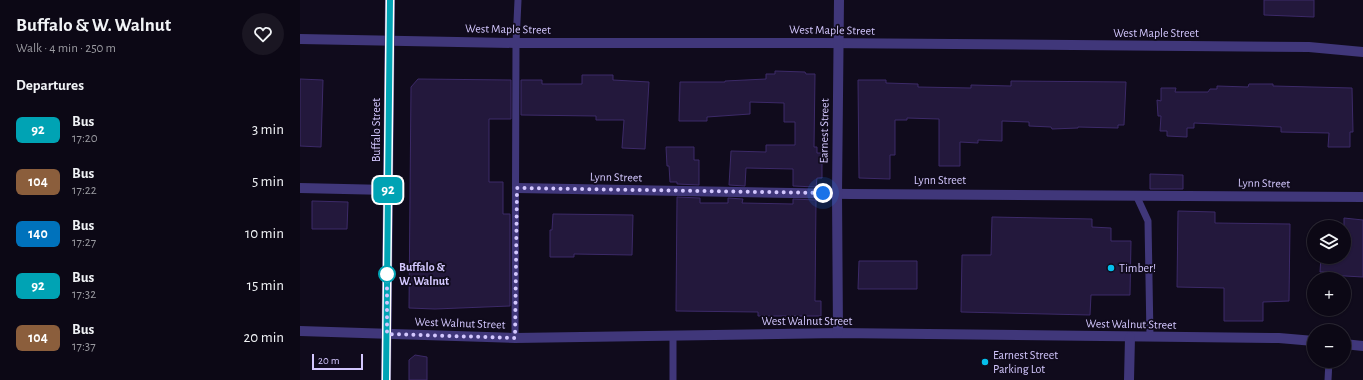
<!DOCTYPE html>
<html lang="en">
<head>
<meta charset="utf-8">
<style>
	body { margin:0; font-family:"Alegreya Sans",sans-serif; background:#1a1622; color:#f1f3f6; height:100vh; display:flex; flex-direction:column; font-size:15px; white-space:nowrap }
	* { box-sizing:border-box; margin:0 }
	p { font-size:13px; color:#9a9aa0 }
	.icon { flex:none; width:22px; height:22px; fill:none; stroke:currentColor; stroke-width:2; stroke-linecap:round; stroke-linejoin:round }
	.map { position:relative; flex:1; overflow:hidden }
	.details { display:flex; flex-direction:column; background:#0c0815; width:300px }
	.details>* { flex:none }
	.badge { padding:0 8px; border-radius:6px; font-size:14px; line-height:26px }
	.fabs { position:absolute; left:1007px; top:220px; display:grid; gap:8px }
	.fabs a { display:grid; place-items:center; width:44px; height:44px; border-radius:50%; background:#0c0815; box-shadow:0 1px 3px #0004,0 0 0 1px #2c2934; font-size:20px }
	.scale { position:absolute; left:12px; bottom:10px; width:51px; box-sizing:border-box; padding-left:4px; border:2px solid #d3c7fe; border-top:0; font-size:11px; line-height:14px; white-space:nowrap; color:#d3c7fe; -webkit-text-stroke:3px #100b1c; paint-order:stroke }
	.you { position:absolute; width:20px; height:20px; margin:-10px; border:3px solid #fff; border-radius:50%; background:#1a73e8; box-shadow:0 0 0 6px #1a73e833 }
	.map>.badge { position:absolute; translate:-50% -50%; box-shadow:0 0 0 2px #fff }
	h2 { padding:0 16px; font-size:15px; line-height:36px }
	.round { display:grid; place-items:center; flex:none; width:42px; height:42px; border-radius:21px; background:#1a1622 }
	.overview { display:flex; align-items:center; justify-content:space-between; height:68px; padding:0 16px }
	h1 { font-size:19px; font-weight:700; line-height:30px }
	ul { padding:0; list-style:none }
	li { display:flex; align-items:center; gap:12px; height:52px; padding:0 16px }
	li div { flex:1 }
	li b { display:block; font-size:15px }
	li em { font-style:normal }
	li .badge { min-width:44px; font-weight:700; text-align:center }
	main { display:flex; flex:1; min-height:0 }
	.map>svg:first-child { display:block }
	.building { fill:#23183c; stroke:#3c2a68 }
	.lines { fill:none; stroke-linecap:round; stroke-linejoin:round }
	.lane { stroke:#40377a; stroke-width:7 }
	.street { stroke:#40377a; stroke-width:10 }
	.line-casing { stroke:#fff; stroke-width:9 }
	.line { stroke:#00a3b4; stroke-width:6 }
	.walk { stroke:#d3c7fe; stroke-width:4; stroke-dasharray:0 7.2 }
	.poi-dot { fill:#05bfec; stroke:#100b1c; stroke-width:1.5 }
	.stop-dot { fill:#fff; stroke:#00a3b4; stroke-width:2 }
	.labels { text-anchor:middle; stroke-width:3.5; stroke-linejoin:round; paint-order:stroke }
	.street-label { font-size:12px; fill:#d3c7fe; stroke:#100b1c }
	.stop-label { font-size:12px; font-weight:bold; fill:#d3c7fe; stroke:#100b1c; text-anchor:start }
	.poi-label { font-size:12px; fill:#d3c7fe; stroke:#100b1c; text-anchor:start }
</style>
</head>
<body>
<main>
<section class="details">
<div class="overview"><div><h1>Buffalo &amp; W. Walnut</h1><p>Walk · 4 min · 250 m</p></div><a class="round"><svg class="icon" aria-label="heart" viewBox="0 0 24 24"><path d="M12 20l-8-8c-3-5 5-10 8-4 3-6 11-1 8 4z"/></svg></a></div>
<h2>Departures</h2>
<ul>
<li><span class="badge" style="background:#00a3b4;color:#fff">92</span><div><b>Bus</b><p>17:20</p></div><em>3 min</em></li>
<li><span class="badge" style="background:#8b5e3c;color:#fff">104</span><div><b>Bus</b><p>17:22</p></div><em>5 min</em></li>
<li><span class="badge" style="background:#0072bc;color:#fff">140</span><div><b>Bus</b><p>17:27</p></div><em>10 min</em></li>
<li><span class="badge" style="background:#00a3b4;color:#fff">92</span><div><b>Bus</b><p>17:32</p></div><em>15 min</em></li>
<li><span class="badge" style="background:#8b5e3c;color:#fff">104</span><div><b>Bus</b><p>17:37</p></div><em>20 min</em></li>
</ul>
</section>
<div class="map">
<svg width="1063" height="380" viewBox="0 0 1063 380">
	<rect width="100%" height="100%" fill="#100b1c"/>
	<g class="building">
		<polygon points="964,0 1014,0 1014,17 964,15"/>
		<polygon points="475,71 505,72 506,74 515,74 514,147 517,147 517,153 522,153 522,178 517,178 516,187 493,186 493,169 446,168 445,186 429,185 431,151 466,152 466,145 495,145 495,122 484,122 484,103 450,102 450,114 407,117 407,121 379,121 380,82 425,82 425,81 466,79 466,74 475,74"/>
		<polygon points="282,75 313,75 313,80 349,82 345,149 322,148 324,120 296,120 296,116 221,115 221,80 242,80 242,84 282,84"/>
		<polygon points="0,79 23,80 21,147 0,146"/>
		<polygon points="118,79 211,80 211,119 189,119 189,182 203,182 203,214 210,214 210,306 135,309 109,308 111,87"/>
		<polygon points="558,80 586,80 586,83 618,84 618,87 671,88 671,85 711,86 711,81 826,82 824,125 818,125 818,128 778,127 778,128 752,129 751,127 729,126 729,122 702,121 702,141 678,140 678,143 660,142 660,166 639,166 639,119 607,118 607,120 595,120 595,155 590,155 590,179 559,178"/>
		<polygon points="949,84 973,84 973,86 1052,88 1053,132 1050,132 1050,147 1028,147 1029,133 981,132 981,127 894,123 894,128 887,128 887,137 867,136 867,131 860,131 861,116 858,116 857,100 861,101 861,88 876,88 875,92 908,92 910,89 917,89 917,86 948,87"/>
		<polygon points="366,147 394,147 394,160 399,160 399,185 377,184 377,182 370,182 369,166 367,166"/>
		<polygon points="850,174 883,175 883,189 850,189"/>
		<polygon points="377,197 400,198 400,203 428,203 428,198 443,199 442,203 493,204 493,199 516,200 515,301 521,301 521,316 458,316 458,312 376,311"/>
		<polygon points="12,201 48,202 47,229 12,229"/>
		<polygon points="878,211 915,212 915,223 990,224 989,301 963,302 963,321 924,321 924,288 877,287"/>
		<polygon points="253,214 333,215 332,255 274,254 274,257 250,257 250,230 252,230"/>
		<polygon points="692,217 792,219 792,227 811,228 811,241 831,241 830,295 791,295 790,315 661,312 662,255 691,255"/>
		<polygon points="1044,218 1063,220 1063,277 1027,275 1027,272 1020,272 1021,257 1044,257"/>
		<polygon points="559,261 617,261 617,289 558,289"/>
		<polygon points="115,355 127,357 127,380 109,380 109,360"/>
	</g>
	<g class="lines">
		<g class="lane">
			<polyline points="836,195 848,221 850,337"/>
			<polyline points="215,338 216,43 218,0"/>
			<polyline points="373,380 373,335"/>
			<polyline points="1028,380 1029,361"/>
		</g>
		<g class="street">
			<polyline points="0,39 216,43 523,43 1009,47 1063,52"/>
			<polyline points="0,188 88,190"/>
			<polyline points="217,188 550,194 1063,197"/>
			<polyline points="0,331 215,338 538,333 979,338 1014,341"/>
			<polyline points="538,333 537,193 539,0"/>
			<polyline points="1044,344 1063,346"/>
			<polyline points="86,380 90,0"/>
			<polyline points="829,380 830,337"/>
		</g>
	</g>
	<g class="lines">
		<g class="line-casing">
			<polyline id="line" points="86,380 90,0"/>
		</g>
		<use href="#line" class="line"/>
		<polyline class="walk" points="87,274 87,334 215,338 217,188 523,193"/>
	</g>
	<g class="poi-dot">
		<circle cx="811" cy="268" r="4"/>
		<circle cx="685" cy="362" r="4"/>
	</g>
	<circle class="stop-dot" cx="87" cy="274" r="8"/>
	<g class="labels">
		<g class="street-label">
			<text transform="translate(208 29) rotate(1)" y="4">West Maple Street</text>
			<text transform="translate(532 30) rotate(1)" y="4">West Maple Street</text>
			<text x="856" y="37">West Maple Street</text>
			<text transform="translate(76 130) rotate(-90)" y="4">Buffalo Street</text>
			<text transform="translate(524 131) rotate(-89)" y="4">Earnest Street</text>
			<text transform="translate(316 177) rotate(1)" y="4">Lynn Street</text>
			<text x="640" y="184">Lynn Street</text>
			<text transform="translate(964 183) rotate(1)" y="4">Lynn Street</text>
			<text x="507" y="325">West Walnut Street</text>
			<text transform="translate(160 323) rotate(2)" y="4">West Walnut Street</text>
			<text transform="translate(831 324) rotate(1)" y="4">West Walnut Street</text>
		</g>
		<g class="stop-label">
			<text x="99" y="271">Buffalo &amp;<tspan x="99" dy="14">W. Walnut</tspan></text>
		</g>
		<g class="poi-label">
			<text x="819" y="272">Timber!</text>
			<text x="693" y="359">Earnest Street<tspan x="693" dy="14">Parking Lot</tspan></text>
		</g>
	</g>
</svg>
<div class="fabs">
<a><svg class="icon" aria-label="layers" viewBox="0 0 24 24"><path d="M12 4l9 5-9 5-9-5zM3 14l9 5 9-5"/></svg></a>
<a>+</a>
<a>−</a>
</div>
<div class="scale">20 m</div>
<div class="you" style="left:523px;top:193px"></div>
<b class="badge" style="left:88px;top:190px;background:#00a3b4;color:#fff">92</b>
</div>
</main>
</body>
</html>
